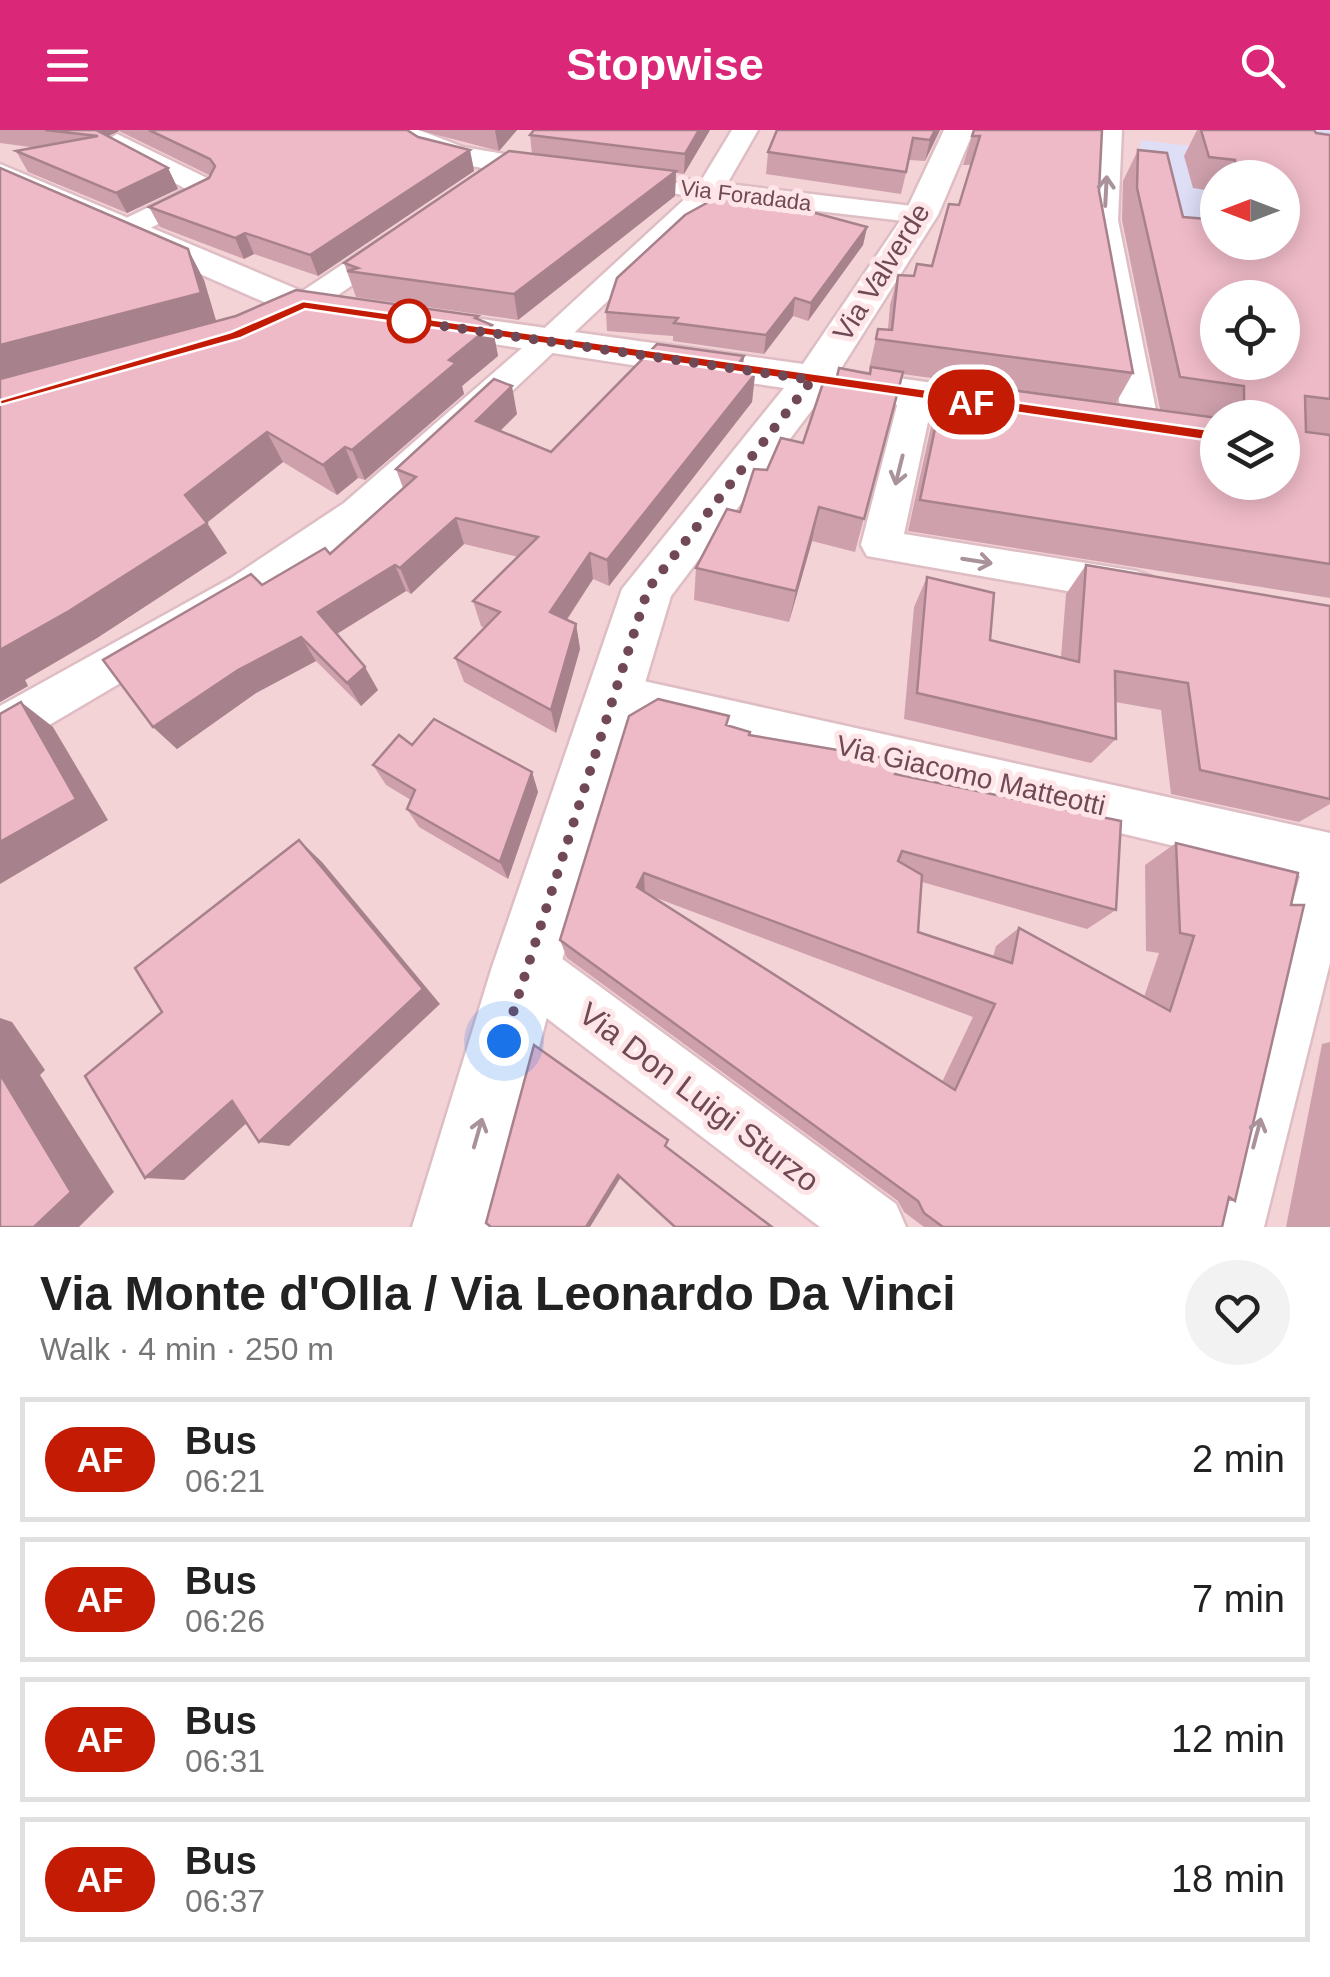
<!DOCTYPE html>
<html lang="en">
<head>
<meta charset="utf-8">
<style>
	body { margin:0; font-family:Arial,sans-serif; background:#f2f2f2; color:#222; height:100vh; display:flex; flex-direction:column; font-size:38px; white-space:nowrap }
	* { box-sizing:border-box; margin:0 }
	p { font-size:32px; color:#767676 }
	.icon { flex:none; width:55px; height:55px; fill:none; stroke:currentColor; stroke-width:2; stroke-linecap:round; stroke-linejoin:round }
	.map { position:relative; height:1097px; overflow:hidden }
	.details { display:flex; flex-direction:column; background:#fff; flex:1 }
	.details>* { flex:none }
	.badge { padding:0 20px; border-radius:32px; font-size:35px; line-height:65px }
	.needle { width:65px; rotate:270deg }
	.tools { position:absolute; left:1200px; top:30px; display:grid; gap:20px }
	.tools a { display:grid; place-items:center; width:100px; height:100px; border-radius:50%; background:#fff; box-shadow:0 5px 25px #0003; font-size:50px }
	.you { position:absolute; width:50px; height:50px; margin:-25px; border:8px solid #fff; border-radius:50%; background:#1a73e8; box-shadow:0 0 0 15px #1a73e833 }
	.map>.badge { position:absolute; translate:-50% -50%; box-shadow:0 0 0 5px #fff }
	.round { display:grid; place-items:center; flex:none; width:105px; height:105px; border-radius:52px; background:#f2f2f2 }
	.overview { display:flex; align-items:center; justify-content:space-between; height:170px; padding:0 40px }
	h1 { font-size:48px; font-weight:800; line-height:75px }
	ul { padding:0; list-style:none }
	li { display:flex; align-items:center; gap:30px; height:125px; margin:0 20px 15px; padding:0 20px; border:5px solid #e0e0e0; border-radius:0px }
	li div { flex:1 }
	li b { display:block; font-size:38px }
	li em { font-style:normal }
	li .badge { min-width:110px; font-weight:700; text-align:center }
	header { display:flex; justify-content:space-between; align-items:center; height:130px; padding:0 40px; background:#db2777; color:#fff; font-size:45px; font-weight:800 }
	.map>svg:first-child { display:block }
	.residential { fill:#f4d3d6; fill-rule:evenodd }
	.education { fill:#dedff7 }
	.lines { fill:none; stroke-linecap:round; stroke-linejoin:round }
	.minor-casing { stroke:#debdc4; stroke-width:5 }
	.tertiary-casing { stroke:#debdc4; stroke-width:5 }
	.minor { fill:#fff; fill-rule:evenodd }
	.tertiary { fill:#fff; fill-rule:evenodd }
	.wall { fill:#cea0ac; fill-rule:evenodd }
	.shaded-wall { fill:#a7828c }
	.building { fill:#efbac8; stroke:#a7828c; stroke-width:2.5; fill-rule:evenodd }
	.oneway { stroke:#aa929a }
	.line { fill:#c41b04; stroke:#fff; stroke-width:2.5 }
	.walk { stroke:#714956; stroke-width:10; stroke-dasharray:0 18 }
	.stop-dot { fill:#fff; stroke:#c41b04; stroke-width:5 }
	.labels { text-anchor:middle; stroke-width:10; stroke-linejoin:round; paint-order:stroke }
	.far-street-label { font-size:22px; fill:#714956; stroke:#fee6e8 }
	.street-label { font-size:28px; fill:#714956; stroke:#fee6e8 }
	.near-street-label { font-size:32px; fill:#714956; stroke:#fee6e8 }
</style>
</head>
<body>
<header><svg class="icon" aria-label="menu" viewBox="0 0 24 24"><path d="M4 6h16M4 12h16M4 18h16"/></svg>Stopwise<svg class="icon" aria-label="search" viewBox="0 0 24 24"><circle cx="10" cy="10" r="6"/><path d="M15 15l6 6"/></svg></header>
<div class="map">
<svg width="1330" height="1097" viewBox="0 0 1330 1097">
	<rect width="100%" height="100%" fill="#fbe1e2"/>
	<path class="residential" d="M0,0H1330V1097H0ZM1218,48H1282V112H1218ZM1218,168H1282V232H1218ZM1218,288H1282V352H1218Z"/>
	<polygon class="education" points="1301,0 1330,0 1330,106 1282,48 1218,48 1217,94 1179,90 1134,46 1141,10 1316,31"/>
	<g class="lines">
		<g class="minor-casing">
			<g id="minor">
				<path d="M386,0H419L463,17L550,32L563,40L550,48C508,42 414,33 386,0Z"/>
				<polygon points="732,0 758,0 727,54 921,77 935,85 921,93 716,69 372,393 261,470 17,614 0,620 0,576 231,448 344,373 536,206 688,66 673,63 669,57 683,49 701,51"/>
				<polygon points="1096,0 1122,0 1118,90 1159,295 1154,303 1141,307 1128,303 1123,295 1090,90"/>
				<polygon points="117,4 217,53 221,59 217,65 134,106 114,106 110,100 114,94 186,59 108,17 104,12"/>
				<polygon points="398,101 408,104 413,110 408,116 314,182 292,182 287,175 292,168 388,104"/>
				<polygon points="917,253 929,256 934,264 904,404 1136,441 1151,446 1157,457 1151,468 1136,473 867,426 861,415 900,264 905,256"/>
				<polygon points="612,544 1330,703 1330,833 1264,1097 1198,1097 1300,746 612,582 596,577 589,563 596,549"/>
				<polygon points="526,809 546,817 896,1074 906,1097 820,1097 506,857 498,837 506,817"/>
			</g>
		</g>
		<g class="tertiary-casing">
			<polygon id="tertiary" points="944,0 974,0 938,85 840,240 1012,264 1027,268 1033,278 1027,288 1012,292 824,264 671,466 560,837 492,1097 412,1097 492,837 622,459 784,258 289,183 0,56 0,34 311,165 803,234 904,85"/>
		</g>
		<use href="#minor" class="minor"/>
		<use href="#tertiary" class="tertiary"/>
	</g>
	<g class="wall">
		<polygon points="0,0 407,0 418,7 470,20 474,41 318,146 254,124 244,129 160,97 149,77 209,48 211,46 119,1 107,6 168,38 178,59 127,83 28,42 16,21 37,18 0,13"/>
		<polygon points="418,0 517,0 499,21"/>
		<polygon points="534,0 710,0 684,44 676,43 675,66 518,190 356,167 344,133 532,24 530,5"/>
		<polygon points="777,0 940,0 925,31 909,30 901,64 766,44 768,22"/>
		<polygon points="974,0 1099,61 1133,243 1116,273 902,244 855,422 812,411 789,492 694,470 696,438 740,382 767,340 803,313 836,251 869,244 870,239 869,239 878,199 888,199 890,175 898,145 914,146 932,136 959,75 971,35 963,35"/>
		<polygon points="1197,0 1314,0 1316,3 1330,5 1330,468 908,401 934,283 945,251 1218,352 1282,288 1218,288 1160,279 1122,90 1123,51 1138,20 1183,87 1282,112 1282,48 1218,48 1218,62 1193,58 1184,26"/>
		<polygon points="0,38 204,150 216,191 478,189 492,195 498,226 462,256 464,264 365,350 358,348 337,365 283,332 207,393 227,423 97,508 25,550 28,556 0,572"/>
		<polygon points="867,97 863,115 808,191 793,186 764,224 673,211 673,206 607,201 606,182"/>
		<polygon points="744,226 742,240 755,244 752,272 609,456 593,449 567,490 576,494 580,519 556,603 464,552 455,528 485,498 481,496 473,471 518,427 464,414 411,464 406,461 337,504 378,560 361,576 316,531 256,563 177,619 153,597 262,455 330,424 403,358 396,339 517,284 500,301 551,322"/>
		<polygon points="1086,435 1330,476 1330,674 1299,692 1171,664 1161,580 1115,572 1116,609 1091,633 904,589 914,477 927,447 990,510 1061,527 1066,464"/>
		<path d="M728,596L749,605L895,644L1116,780L1087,799L922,752L918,802L993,827L996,816L1019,798L1144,867L1159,823L1146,821L1145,735L1176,713L1291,775L1235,1071H1228L1222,1097H924L904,1082L898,1071L567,828L560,810ZM651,766L973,887L942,952Z"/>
		<polygon points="412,615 532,642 538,662 508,749 419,697 407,679 411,670 386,655 373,635"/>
		<polygon points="1330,912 1330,1097 1286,1097 1322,914"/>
	</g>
	<g class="shaded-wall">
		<polygon points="95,0 118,0 119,1 102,9"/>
		<polygon points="496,0 517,0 499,21 495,1"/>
		<polygon points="699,0 710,0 684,44 685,24"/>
		<polygon points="935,0 940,0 925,31 930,10"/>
		<polygon points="470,20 474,41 318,146 310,125"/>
		<polygon points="168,38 178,59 127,83 116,63"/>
		<polygon points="676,41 675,66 518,190 514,164"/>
		<polygon points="867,97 863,115 808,191 811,173"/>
		<polygon points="245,103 254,124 244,129 235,108"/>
		<polygon points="188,119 204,150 217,194 0,252 0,215"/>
		<polygon points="795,168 793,186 764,224 766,205"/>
		<polygon points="478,186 481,203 492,195 498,226 462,256 464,264 365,350 352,320 449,230"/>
		<polygon points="744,226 741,254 735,238"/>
		<polygon points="755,244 752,272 609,456 607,430"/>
		<polygon points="512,256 517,284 483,318 476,291"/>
		<polygon points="267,302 283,332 205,394 185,365"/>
		<polygon points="345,317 358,348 337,365 323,335"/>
		<polygon points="819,377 812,411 789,492 796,461"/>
		<polygon points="456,388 464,414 411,464 400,438"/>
		<polygon points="207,393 227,423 97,508 25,550 28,556 0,572 0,520"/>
		<polygon points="590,423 593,449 555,507 550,482"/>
		<polygon points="395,435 406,461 333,506 318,482"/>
		<polygon points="576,494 580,519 556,603 551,580"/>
		<polygon points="301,507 316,531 256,563 177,619 153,597 238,540"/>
		<polygon points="365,537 378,560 361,576 347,553"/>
		<polygon points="21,572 53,597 108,690 0,754 0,712"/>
		<polygon points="532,642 538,662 508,749 500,732"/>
		<polygon points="299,710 322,732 440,874 289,1016 259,1012"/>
		<polygon points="644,743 645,764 637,757"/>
		<polygon points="0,888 12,892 45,940 40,945 114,1062 79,1097 34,1097 0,944"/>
		<polygon points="232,971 263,978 184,1050 145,1048"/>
		<polygon points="618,1045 621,1047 590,1097 586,1097"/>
	</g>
	<g class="building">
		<polygon points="45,0 96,0 168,38 116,63 16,21 98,6"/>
		<polygon points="149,0 407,0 418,7 470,20 310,125 245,103 235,108 149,77 209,48 215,36 210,29"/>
		<polygon points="534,0 699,0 685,24 530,5"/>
		<polygon points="777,0 935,0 930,10 913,8 906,42 768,22"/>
		<polygon points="974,0 1102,0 1099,61 1133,243 876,209 878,199 892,200 898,145 914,146 917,134 932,136 949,74 959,75 980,6 972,6"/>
		<path d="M1201,0H1314L1316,3L1330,5V269L1305,266L1306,302L1330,305V434L920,370L945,251L1218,288V352H1282V288H1244V256L1180,247L1137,58L1138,20L1167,23L1183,87L1218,90V112H1282V48H1237L1235,30L1209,27ZM1218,168H1282V232H1218Z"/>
		<polygon points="509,21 676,41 514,164 347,141 358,138 344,133"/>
		<polygon points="0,38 188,119 201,163 0,215"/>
		<polygon points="723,64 750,70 752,66 867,97 811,173 795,168 766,205 674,193 678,188 606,182 617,148 685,85"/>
		<polygon points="296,160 478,186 475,188 492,195 449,230 456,233 352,320 345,317 323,335 267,302 185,365 207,393 69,481 0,520 0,249 236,186"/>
		<polygon points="657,214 744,226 735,238 755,244 607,430 590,423 550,482 576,494 551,580 455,528 500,482 473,471 538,407 456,388 400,438 395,435 318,482 365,537 347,553 301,507 238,540 153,597 103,530 251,444 262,455 325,418 330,424 416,347 396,339 494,249 512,256 476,291 551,322"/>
		<polygon points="871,237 903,242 864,389 819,377 796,461 696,438 727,379 740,382 754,339 767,340 781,308 803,313 824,250 836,251 839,238 870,244"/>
		<polygon points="1086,435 1330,476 1330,669 1200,640 1188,553 1115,541 1116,609 917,563 927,447 994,463 990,510 1079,532"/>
		<path d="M658,569L729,586L726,595L750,602L749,605L897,630L895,644L1121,691L1116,780L902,721L898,731L922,745L918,802L1012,833L1019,798L1170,881L1194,806L1180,803L1176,713L1298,743L1291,775H1304L1235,1071L1229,1067L1222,1097H943L924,1083L918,1071L560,810L629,586ZM644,743L995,874L955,960L637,757Z"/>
		<polygon points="21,572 76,669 0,712 0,584"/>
		<polygon points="434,589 532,642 500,732 407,679 415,660 373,635 399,605 412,615"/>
		<polygon points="299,710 423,859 259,1012 232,971 145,1048 85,946 162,882 135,838"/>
		<polygon points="534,915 668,1010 665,1016 772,1097 675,1097 618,1045 586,1097 491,1097 486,1093"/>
		<polygon points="0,944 71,1062 34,1097 0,1097"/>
	</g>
	<defs><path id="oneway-shaft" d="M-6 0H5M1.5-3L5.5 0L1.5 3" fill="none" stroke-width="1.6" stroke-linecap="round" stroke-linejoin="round" transform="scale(2.5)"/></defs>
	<g class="oneway">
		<use href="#oneway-shaft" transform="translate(1106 61) rotate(-87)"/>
		<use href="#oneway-shaft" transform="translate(899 340) rotate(104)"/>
		<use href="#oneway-shaft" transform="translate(977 431) rotate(9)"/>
		<use href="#oneway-shaft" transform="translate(478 1003) rotate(-74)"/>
		<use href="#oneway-shaft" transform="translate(1257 1003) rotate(-75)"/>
	</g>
	<polygon class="line" points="303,171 1218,301 1225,306 1218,312 305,179 241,208 0,275 0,270 231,202"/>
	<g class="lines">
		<polyline class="walk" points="409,191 812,250 648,459 504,911"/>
	</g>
	<circle class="stop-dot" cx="409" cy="191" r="20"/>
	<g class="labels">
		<g class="far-street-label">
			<text transform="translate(746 65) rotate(7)" y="8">Via Foradada</text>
		</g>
		<g class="street-label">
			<text transform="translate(881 142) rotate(-58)" y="10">Via Valverde</text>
			<text transform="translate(971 645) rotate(13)" y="10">Via Giacomo Matteotti</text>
		</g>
		<g class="near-street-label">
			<text transform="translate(699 967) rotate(37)" y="11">Via Don Luigi Sturzo</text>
		</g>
	</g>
</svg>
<div class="tools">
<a><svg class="needle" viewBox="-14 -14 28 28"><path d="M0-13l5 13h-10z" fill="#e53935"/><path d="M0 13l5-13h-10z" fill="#767676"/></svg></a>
<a><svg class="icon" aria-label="locate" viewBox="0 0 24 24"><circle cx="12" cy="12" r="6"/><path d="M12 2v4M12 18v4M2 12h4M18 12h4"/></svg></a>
<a><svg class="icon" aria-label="layers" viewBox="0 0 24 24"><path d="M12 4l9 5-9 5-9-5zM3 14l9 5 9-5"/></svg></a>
</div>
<div class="you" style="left:504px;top:911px"></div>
<b class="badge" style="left:971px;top:272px;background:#c41b04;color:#fff">AF</b>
</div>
<section class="details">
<div class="overview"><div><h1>Via Monte d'Olla / Via Leonardo Da Vinci</h1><p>Walk · 4 min · 250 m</p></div><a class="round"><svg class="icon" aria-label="heart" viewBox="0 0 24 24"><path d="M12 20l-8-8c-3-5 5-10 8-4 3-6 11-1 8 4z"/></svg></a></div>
<ul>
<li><span class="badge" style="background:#c41b04;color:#fff">AF</span><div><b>Bus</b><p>06:21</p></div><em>2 min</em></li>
<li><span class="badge" style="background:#c41b04;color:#fff">AF</span><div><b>Bus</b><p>06:26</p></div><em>7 min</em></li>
<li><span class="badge" style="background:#c41b04;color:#fff">AF</span><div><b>Bus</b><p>06:31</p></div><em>12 min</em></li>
<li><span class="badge" style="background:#c41b04;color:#fff">AF</span><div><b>Bus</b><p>06:37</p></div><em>18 min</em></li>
</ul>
</section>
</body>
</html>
